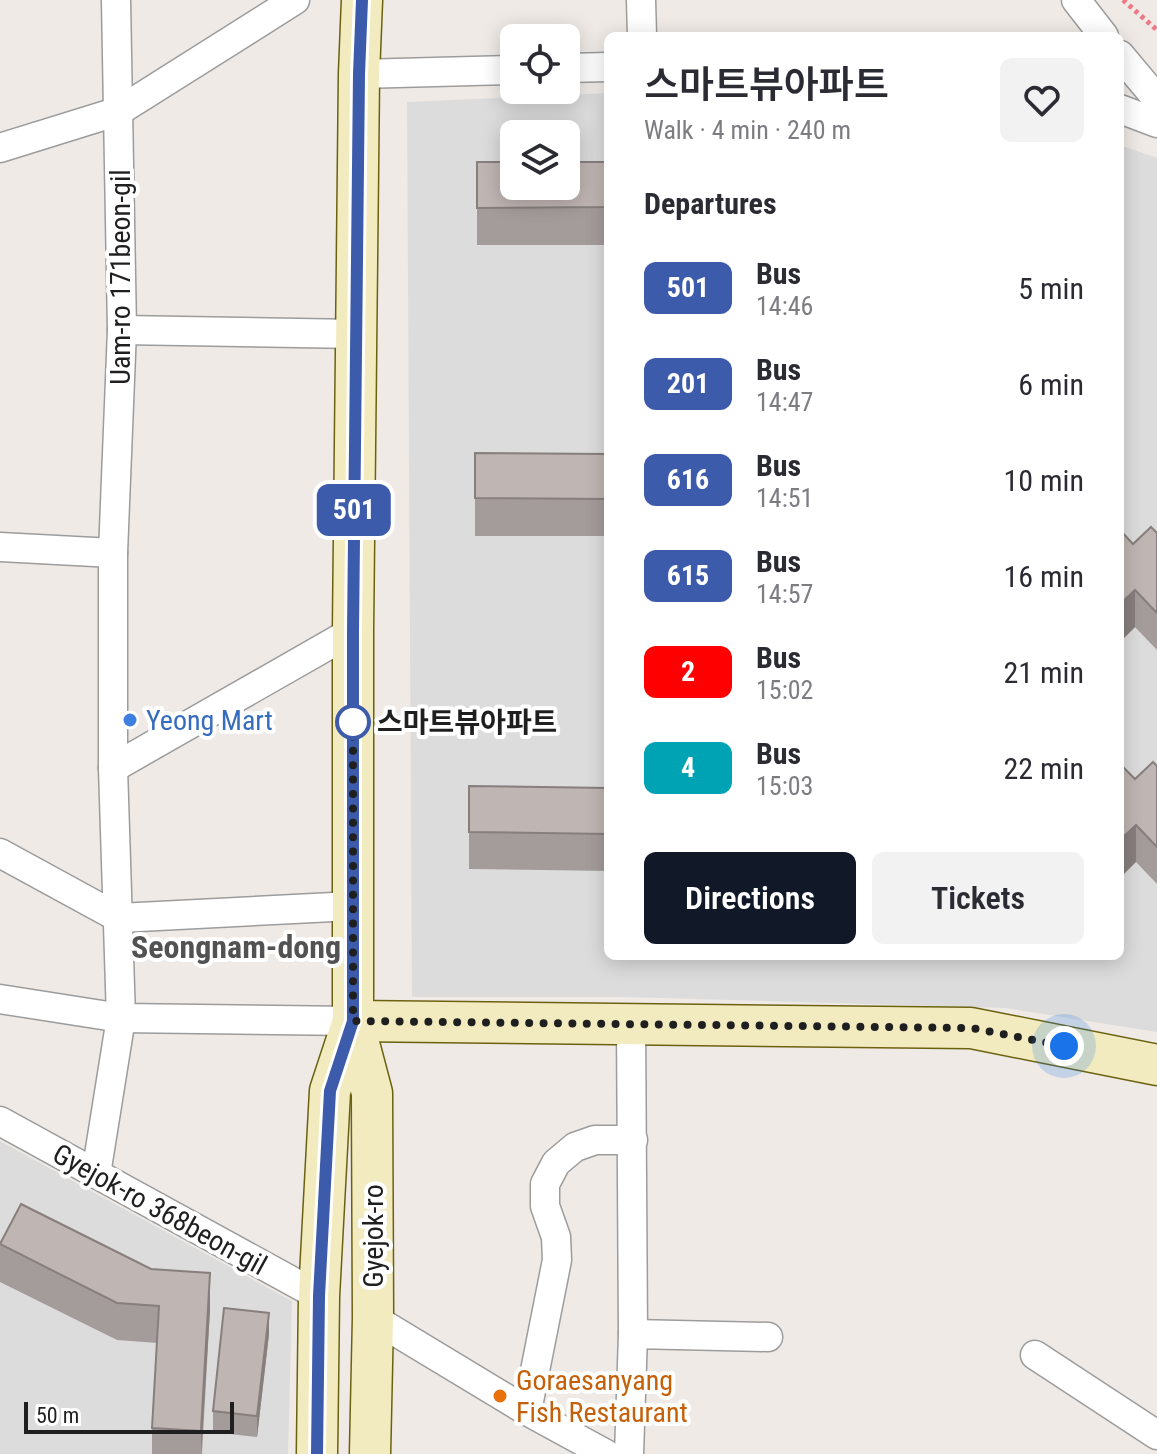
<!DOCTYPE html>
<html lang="en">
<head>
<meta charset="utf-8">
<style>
	body { margin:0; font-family:"Roboto Condensed","Noto Sans KR",sans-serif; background:#f2f2f3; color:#2b2b33; height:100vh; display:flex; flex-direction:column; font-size:30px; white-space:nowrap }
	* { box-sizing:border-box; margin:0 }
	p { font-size:26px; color:#7c7c81 }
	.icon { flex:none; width:44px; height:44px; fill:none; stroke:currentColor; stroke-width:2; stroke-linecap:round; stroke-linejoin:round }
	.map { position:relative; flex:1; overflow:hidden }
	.panel { position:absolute; left:604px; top:32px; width:520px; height:928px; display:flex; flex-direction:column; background:#fff; border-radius:12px; box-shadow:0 4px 20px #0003 }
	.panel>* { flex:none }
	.badge { padding:0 16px; border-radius:12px; font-size:28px; line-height:52px }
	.buttons { position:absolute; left:500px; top:24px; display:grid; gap:16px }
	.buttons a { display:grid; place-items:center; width:80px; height:80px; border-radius:12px; background:#fff; box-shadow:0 4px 20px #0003; font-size:40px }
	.scale { position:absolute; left:24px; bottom:20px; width:210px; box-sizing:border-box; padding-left:8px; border:4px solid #1f1f1f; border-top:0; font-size:22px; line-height:28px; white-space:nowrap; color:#1f1f1f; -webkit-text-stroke:6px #fff; paint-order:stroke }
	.you { position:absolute; width:40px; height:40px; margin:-20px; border:6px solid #fff; border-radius:50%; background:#1a73e8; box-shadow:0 0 0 12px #1a73e833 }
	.map>.badge { position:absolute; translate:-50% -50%; box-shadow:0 0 0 4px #fff }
	h2 { padding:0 40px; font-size:30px; line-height:72px }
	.round { display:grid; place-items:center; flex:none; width:84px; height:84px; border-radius:12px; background:#f2f2f3 }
	.headline { display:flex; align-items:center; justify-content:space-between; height:136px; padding:0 40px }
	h1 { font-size:38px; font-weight:600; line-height:60px }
	.primary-button { display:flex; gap:16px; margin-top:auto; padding:16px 40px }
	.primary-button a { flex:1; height:92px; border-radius:12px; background:#111827; color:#fff; font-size:32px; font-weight:600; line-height:92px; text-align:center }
	.primary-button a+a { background:#f2f2f3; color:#2b2b33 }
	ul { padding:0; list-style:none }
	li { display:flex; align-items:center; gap:24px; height:96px; padding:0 40px }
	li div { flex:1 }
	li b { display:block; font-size:30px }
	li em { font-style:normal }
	li .badge { min-width:88px; font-weight:700; text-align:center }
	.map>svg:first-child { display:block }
	.residential { fill:#dddcdc; fill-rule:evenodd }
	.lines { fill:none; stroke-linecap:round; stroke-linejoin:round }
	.minor-casing { stroke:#9c9c9c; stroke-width:31 }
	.secondary-casing { stroke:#6b6210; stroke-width:43 }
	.path { stroke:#eb7a86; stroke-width:5; stroke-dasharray:4 4; stroke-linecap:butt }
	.minor { stroke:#fff; stroke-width:28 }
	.secondary { stroke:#f3ebc0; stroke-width:40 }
	.wall { fill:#a49c9a }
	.shaded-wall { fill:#867f7d }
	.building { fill:#bfb5b3; stroke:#867f7d; stroke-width:2 }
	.line-casing { stroke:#fff; stroke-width:18 }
	.line { stroke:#3d5bab; stroke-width:12 }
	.walk { stroke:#1f1f1f; stroke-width:8; stroke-dasharray:0 14.4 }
	.shop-dot { fill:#3f7fe0; stroke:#fff; stroke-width:3 }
	.stop-dot { fill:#fff; stroke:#3d5bab; stroke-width:4 }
	.food-dot { fill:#e8710a; stroke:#fff; stroke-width:3 }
	.labels { text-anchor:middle; stroke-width:8; stroke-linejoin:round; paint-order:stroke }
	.street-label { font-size:28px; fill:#1f1f1f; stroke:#fff }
	.shop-label { font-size:28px; fill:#366cbe; stroke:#fff; text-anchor:start }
	.stop-label { font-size:28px; font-weight:bold; fill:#1f1f1f; stroke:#fff; text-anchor:start }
	.food-label { font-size:28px; fill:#c56008; stroke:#fff; text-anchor:start }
	.quarter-label { font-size:32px; font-weight:bold; fill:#525252; stroke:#fff }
</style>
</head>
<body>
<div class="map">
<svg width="1157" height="1454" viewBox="0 0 1157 1454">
	<rect width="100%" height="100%" fill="#efeae6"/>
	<g class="residential">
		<path d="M608,93V956H1120V145L1157,158V1032L1005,1008L627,997H412L407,102ZM514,134H566V186H514Z"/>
		<polygon points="0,1141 292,1301 288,1454 0,1454"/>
	</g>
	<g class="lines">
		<g class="minor-casing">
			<g id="minor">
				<polyline points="641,0 642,36"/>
				<polyline points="1076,0 1104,36"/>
				<polyline points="1120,55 1157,99"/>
				<polyline points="566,68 608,67"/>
				<polyline points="359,74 514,70"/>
				<polyline points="1120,109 1157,123"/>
				<polyline points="0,148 119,111 295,0"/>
				<polyline points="122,330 356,334"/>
				<polyline points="0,547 113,553"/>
				<polyline points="113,768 353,631"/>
				<polyline points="0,853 119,918 353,906"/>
				<polyline points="0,999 121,1018 353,1021"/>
				<polyline points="0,1121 319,1296"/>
				<polyline points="96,1174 121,1018 113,768 113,553 122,330 116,0"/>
				<polyline points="373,1318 527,1411 606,1454"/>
				<polyline points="633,1334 768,1337"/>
				<polyline points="1035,1355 1157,1435"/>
				<polyline points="527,1411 557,1260 556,1237 545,1206 545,1184 556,1163 575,1147 595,1140 633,1140"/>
				<polyline points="629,1454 633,1334 631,1025"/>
			</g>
		</g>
		<g class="secondary-casing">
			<g id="secondary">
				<polyline points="362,0 359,74 353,631 353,1021 372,1093 373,1318 370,1454"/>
				<polyline points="353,1021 971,1028 1157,1065"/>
				<polyline points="317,1454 319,1296 330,1091 353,1021"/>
			</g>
		</g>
		<polyline class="path" points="1123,0 1157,30"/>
		<use href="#minor" class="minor"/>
		<use href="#secondary" class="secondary"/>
	</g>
	<g class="wall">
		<rect x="477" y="162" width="131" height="83"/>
		<polygon points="475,453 608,454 608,536 475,536"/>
		<polygon points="1120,530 1133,544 1157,533 1157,650 1135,627 1120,642"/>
		<polygon points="1157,766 1157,884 1136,862 1135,779"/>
		<polygon points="608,788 608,871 469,869 469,832"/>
		<polygon points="0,1244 210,1310 202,1454 152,1454 152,1428 157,1343 117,1340 0,1282"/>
		<polygon points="269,1334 257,1437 213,1432 213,1411"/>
	</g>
	<g class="shaded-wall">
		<polygon points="1135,590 1135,627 1120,642 1120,604"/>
		<polygon points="1136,825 1136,862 1120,878 1120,840"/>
		<polygon points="210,1273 210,1310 201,1454 201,1431"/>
		<polygon points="269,1313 269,1334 257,1437 257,1416"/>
	</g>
	<g class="building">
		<polygon points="477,162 514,162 514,186 566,186 566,162 608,162 608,207 477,208"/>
		<polygon points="475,453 608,454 608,499 475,498"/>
		<polygon points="1151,527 1157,533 1157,613 1135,590 1120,604 1120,530 1133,544"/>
		<polygon points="1153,762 1157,766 1157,847 1136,825 1120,840 1120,764 1135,779"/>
		<polygon points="469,786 608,788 608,834 469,832"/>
		<polygon points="21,1204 151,1269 210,1273 201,1431 152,1428 159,1306 117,1303 0,1244"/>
		<polygon points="224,1308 269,1313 257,1416 213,1411"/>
	</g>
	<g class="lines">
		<g class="line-casing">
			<polyline id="line" points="317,1454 319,1296 330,1091 353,1021 353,631 359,74 362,0"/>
		</g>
		<use href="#line" class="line"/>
		<polyline class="walk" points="353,722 353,1021 971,1028 1064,1046"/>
	</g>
	<circle class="shop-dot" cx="130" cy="720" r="8"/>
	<circle class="stop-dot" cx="353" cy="722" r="16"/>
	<circle class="food-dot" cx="500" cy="1396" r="8"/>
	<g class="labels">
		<g class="street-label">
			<text transform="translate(120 277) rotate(-90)" y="10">Uam-ro 171beon-gil</text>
			<text transform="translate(160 1209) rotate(29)" y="10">Gyejok-ro 368beon-gil</text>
			<text transform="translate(373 1236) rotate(-90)" y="10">Gyejok-ro</text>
		</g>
		<g class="shop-label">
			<text x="146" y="730">Yeong Mart</text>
		</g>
		<g class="stop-label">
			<text x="377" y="732">스마트뷰아파트</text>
		</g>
		<g class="food-label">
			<text x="516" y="1390">Goraesanyang<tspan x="516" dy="32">Fish Restaurant</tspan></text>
		</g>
		<g class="quarter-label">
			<text x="236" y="958">Seongnam-dong</text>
		</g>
	</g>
</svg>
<div class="buttons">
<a><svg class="icon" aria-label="locate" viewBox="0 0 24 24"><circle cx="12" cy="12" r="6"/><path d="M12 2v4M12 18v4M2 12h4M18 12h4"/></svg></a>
<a><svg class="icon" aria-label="layers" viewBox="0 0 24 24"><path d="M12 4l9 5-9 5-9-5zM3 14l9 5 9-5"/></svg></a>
</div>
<div class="scale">50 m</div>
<div class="you" style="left:1064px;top:1046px"></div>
<b class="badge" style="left:354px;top:510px;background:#3d5bab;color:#fff">501</b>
<section class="panel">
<div class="headline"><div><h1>스마트뷰아파트</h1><p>Walk · 4 min · 240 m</p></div><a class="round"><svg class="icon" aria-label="heart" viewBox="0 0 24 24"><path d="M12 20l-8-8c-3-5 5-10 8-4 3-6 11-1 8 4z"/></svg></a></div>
<h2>Departures</h2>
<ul>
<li><span class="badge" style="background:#3d5bab;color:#fff">501</span><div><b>Bus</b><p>14:46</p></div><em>5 min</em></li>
<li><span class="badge" style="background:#3d5bab;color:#fff">201</span><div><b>Bus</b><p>14:47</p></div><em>6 min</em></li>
<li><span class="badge" style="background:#3d5bab;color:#fff">616</span><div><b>Bus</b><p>14:51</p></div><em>10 min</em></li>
<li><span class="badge" style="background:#3d5bab;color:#fff">615</span><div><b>Bus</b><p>14:57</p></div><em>16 min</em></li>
<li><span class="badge" style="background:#f00;color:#fff">2</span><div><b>Bus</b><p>15:02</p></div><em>21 min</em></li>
<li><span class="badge" style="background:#00a3b4;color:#fff">4</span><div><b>Bus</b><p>15:03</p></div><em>22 min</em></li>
</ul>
<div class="primary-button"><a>Directions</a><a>Tickets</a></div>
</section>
</div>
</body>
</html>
